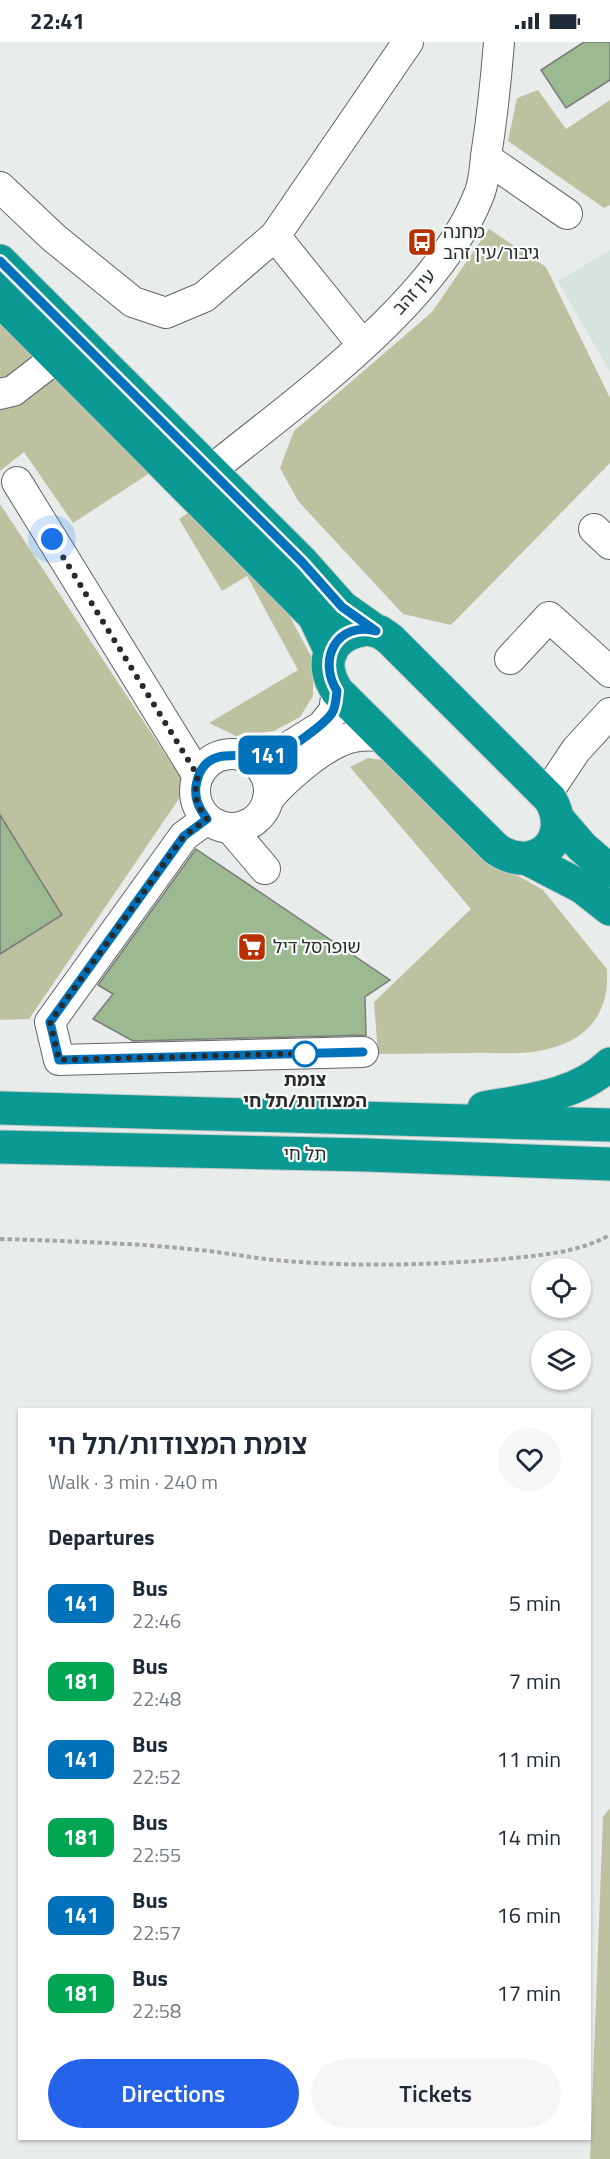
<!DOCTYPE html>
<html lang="en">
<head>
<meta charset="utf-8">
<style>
	body { margin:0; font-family:"Titillium Web","Noto Sans Hebrew",sans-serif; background:#f6f6f7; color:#1f2937; height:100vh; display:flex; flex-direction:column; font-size:22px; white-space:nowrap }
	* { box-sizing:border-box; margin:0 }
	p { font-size:20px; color:#747a83 }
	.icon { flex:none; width:33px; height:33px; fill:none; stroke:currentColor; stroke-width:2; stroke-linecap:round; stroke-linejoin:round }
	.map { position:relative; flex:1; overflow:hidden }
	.side { position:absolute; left:18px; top:1366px; width:573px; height:732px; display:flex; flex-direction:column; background:#fff; border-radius:0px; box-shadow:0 2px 4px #0004 }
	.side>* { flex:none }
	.badge { padding:0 12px; border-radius:9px; font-size:21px; line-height:39px }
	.controls { position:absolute; left:531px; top:1216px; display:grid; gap:12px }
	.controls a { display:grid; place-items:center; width:60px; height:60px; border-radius:50%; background:#fff; box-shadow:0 2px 4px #0004; font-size:30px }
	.you { position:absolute; width:30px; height:30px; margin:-15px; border:4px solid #fff; border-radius:50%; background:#1a73e8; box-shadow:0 0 0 9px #1a73e833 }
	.map>.badge { position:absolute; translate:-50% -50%; box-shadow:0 0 0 3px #fff }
	h2 { padding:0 30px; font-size:22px; line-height:54px }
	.round { display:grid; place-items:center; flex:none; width:63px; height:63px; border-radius:32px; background:#f6f6f7 }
	.headline { display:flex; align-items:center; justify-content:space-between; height:102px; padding:0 30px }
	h1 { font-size:28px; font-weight:600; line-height:45px }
	.cta { display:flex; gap:12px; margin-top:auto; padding:12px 30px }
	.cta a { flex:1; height:69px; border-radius:36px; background:#2563eb; color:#fff; font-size:24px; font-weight:600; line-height:69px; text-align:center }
	.cta a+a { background:#f6f6f7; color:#1f2937 }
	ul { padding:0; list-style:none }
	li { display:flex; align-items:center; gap:18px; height:78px; padding:0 30px }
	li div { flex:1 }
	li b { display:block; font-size:22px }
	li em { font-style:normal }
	li .badge { min-width:66px; font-weight:700; text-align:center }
	.status { display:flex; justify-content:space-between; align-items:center; height:42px; padding:0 30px; background:#fff; direction:ltr }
	.status svg { height:16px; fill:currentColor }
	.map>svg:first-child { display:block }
	.built { fill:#d7e3dd }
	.green { fill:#bec1a0 }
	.building { fill:#9cb992; stroke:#7a7c79; stroke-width:1.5 }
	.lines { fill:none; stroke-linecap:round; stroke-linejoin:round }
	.minor-casing { stroke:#626664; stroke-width:32 }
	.highway-casing { stroke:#c7c8c8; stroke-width:35 }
	.path { stroke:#a2a5a4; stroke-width:4; stroke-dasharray:4.5 3; stroke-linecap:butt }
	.minor { stroke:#fff; stroke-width:30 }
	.highway { stroke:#0a9a93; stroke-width:33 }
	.line-casing { stroke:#fff; stroke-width:14 }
	.line { stroke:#0072bc; stroke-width:9 }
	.walk { stroke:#292b2a; stroke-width:6; stroke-dasharray:0 10.8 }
	.stop-dot { fill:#fff; stroke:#0072bc; stroke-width:3 }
	.labels { text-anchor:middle; stroke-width:4.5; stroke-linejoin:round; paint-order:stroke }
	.poi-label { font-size:18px; fill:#292b2a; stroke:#f6fbf8; text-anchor:start }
	.street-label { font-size:18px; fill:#292b2a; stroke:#f6fbf8 }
	.stop-label { font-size:18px; font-weight:bold; fill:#292b2a; stroke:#f6fbf8 }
</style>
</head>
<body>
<div class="status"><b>22:41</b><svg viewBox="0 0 49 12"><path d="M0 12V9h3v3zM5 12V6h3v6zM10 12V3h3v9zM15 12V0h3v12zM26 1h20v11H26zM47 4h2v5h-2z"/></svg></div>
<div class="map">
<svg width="610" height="2117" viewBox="0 0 610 2117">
	<rect width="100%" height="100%" fill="#e8edeb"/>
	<polygon class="built" points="610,208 610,330 558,239"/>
	<g class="green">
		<polygon points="538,48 566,87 610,58 610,163 604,166 508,99 517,56"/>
		<polygon points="489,187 546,225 610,356 610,421 451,583 403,572 298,459 280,426 294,389 432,270"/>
		<polygon points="0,275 150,431 73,481 24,410 0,429"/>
		<polygon points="0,462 187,745 29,977 0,978"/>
		<polygon points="198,464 288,571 313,618 313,654 300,675 274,689 236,694 209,681 298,628 247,534 222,549 179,477"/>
		<path d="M368,716L384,718L478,811L543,848L607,927C610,976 583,1001 539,1009C517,1013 492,1010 470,1011C440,1011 409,1012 378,1012L374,960L471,867L350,725Z"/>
		<polygon points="610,1766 610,2117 590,2117 603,1775"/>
	</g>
	<g class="building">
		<polygon points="584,0 610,0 610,38 566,66 541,28"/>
		<polygon points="0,773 62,873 0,912"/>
		<polygon points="196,807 390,938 365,955 366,993 133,999 93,977 113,952 98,943"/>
	</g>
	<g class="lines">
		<g class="minor-casing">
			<g id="minor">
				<polyline points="486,116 567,172"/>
				<polyline points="0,145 54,196 133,260 166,271 204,255 275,194 408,0"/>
				<polyline points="275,194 362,302"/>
				<polyline points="0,352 13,349 57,315"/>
				<path d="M210,429C299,357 439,259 480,150C484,139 485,125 486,114C492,76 496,38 499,0"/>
				<polyline points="17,440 198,734"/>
				<polyline points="594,487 610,502"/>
				<polyline points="510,617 549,575 610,630"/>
				<circle cx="232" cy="749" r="37"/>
				<polyline points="243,714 277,712 322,684 334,669 337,649"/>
				<polyline points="546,753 576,708 610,671"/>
				<path d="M268,757C284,738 317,709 341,699C353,693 369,693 382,694"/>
				<polyline points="207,777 184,794 50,980 59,1018 363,1010"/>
				<polyline points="231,787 265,827"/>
			</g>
		</g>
		<g class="highway-casing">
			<g id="highway">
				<polyline points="0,219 302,520 342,565 376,589"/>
				<polyline points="0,258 314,574 331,610"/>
				<path d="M368,587L380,590L390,597L550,757C574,797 535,834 496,807L337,649C317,618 332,591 368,587Z"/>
				<polyline points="558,777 582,805 610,829"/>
				<polyline points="528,817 582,845 610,867"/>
				<polyline points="0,1066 610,1083"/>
				<path d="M484,1066C528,1058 577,1054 610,1022"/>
				<polyline points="0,1105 367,1113 610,1122"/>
			</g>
		</g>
		<path class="path" d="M0,1197C67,1199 134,1201 200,1208C229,1211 257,1217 286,1219C358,1225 432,1223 504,1217C541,1213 577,1211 610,1193"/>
		<use href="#minor" class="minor"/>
		<use href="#highway" class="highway"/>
	</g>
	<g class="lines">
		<g class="line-casing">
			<path id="line" d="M0,219L302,520L342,565L376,589C337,579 317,617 337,649C336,656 336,665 332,671C325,682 289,708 277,712C250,721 207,698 197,739C193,754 198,765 207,777L184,794L50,980L59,1018L363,1010"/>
		</g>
		<use href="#line" class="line"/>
		<path class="walk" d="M52,497L198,734C193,752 196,763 207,777L184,794L50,980L59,1018L316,1011L305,1012"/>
	</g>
	<defs>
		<g id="bus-square" transform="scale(1.5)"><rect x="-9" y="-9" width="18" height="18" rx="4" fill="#b82f00" stroke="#f6fbf8"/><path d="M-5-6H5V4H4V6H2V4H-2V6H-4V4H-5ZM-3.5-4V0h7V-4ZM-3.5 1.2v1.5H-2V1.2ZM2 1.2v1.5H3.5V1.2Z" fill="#fff"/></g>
		<g id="supermarket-square" transform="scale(1.5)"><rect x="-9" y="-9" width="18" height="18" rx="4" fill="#b82f00" stroke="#f6fbf8"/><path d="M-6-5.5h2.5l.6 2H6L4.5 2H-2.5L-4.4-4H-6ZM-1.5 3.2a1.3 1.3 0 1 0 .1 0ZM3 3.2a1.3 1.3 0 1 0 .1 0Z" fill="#fff"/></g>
	</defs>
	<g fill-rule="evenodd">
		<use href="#bus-square" x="422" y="200"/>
		<use href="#supermarket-square" x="252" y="905"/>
	</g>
	<circle class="stop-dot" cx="305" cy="1012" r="12"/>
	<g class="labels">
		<g class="poi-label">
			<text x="443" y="196">מחנה<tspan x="443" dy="21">גיבור/עין זהב</tspan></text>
			<text x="273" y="911">שופרסל דיל</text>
		</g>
		<g class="street-label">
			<text transform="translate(414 250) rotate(-48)" y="6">עין זהב</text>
			<text transform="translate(305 1112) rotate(1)" y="6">תל חי</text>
		</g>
		<g class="stop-label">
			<text x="305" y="1044">צומת<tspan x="305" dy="21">המצודות/תל חי</tspan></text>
		</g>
	</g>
</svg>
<div class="controls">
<a><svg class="icon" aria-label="locate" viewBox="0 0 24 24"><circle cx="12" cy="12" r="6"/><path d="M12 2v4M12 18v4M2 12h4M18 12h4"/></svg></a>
<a><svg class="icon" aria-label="layers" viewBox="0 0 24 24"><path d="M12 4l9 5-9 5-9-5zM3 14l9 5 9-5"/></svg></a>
</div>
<div class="you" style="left:52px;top:497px"></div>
<b class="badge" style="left:268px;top:713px;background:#0072bc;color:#fff">141</b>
<section class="side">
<div class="headline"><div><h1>צומת המצודות/תל חי</h1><p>Walk · 3 min · 240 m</p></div><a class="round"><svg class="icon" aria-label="heart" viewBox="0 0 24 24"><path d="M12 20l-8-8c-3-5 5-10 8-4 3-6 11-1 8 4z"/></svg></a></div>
<h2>Departures</h2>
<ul>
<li><span class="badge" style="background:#0072bc;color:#fff">141</span><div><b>Bus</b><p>22:46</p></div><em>5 min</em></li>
<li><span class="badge" style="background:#00a651;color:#fff">181</span><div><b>Bus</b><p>22:48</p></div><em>7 min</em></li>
<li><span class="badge" style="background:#0072bc;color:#fff">141</span><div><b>Bus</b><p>22:52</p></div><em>11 min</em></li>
<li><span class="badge" style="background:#00a651;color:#fff">181</span><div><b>Bus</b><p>22:55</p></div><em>14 min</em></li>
<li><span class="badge" style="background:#0072bc;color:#fff">141</span><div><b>Bus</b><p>22:57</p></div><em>16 min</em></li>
<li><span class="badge" style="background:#00a651;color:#fff">181</span><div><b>Bus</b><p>22:58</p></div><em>17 min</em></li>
</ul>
<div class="cta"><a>Directions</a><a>Tickets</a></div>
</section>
</div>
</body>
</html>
